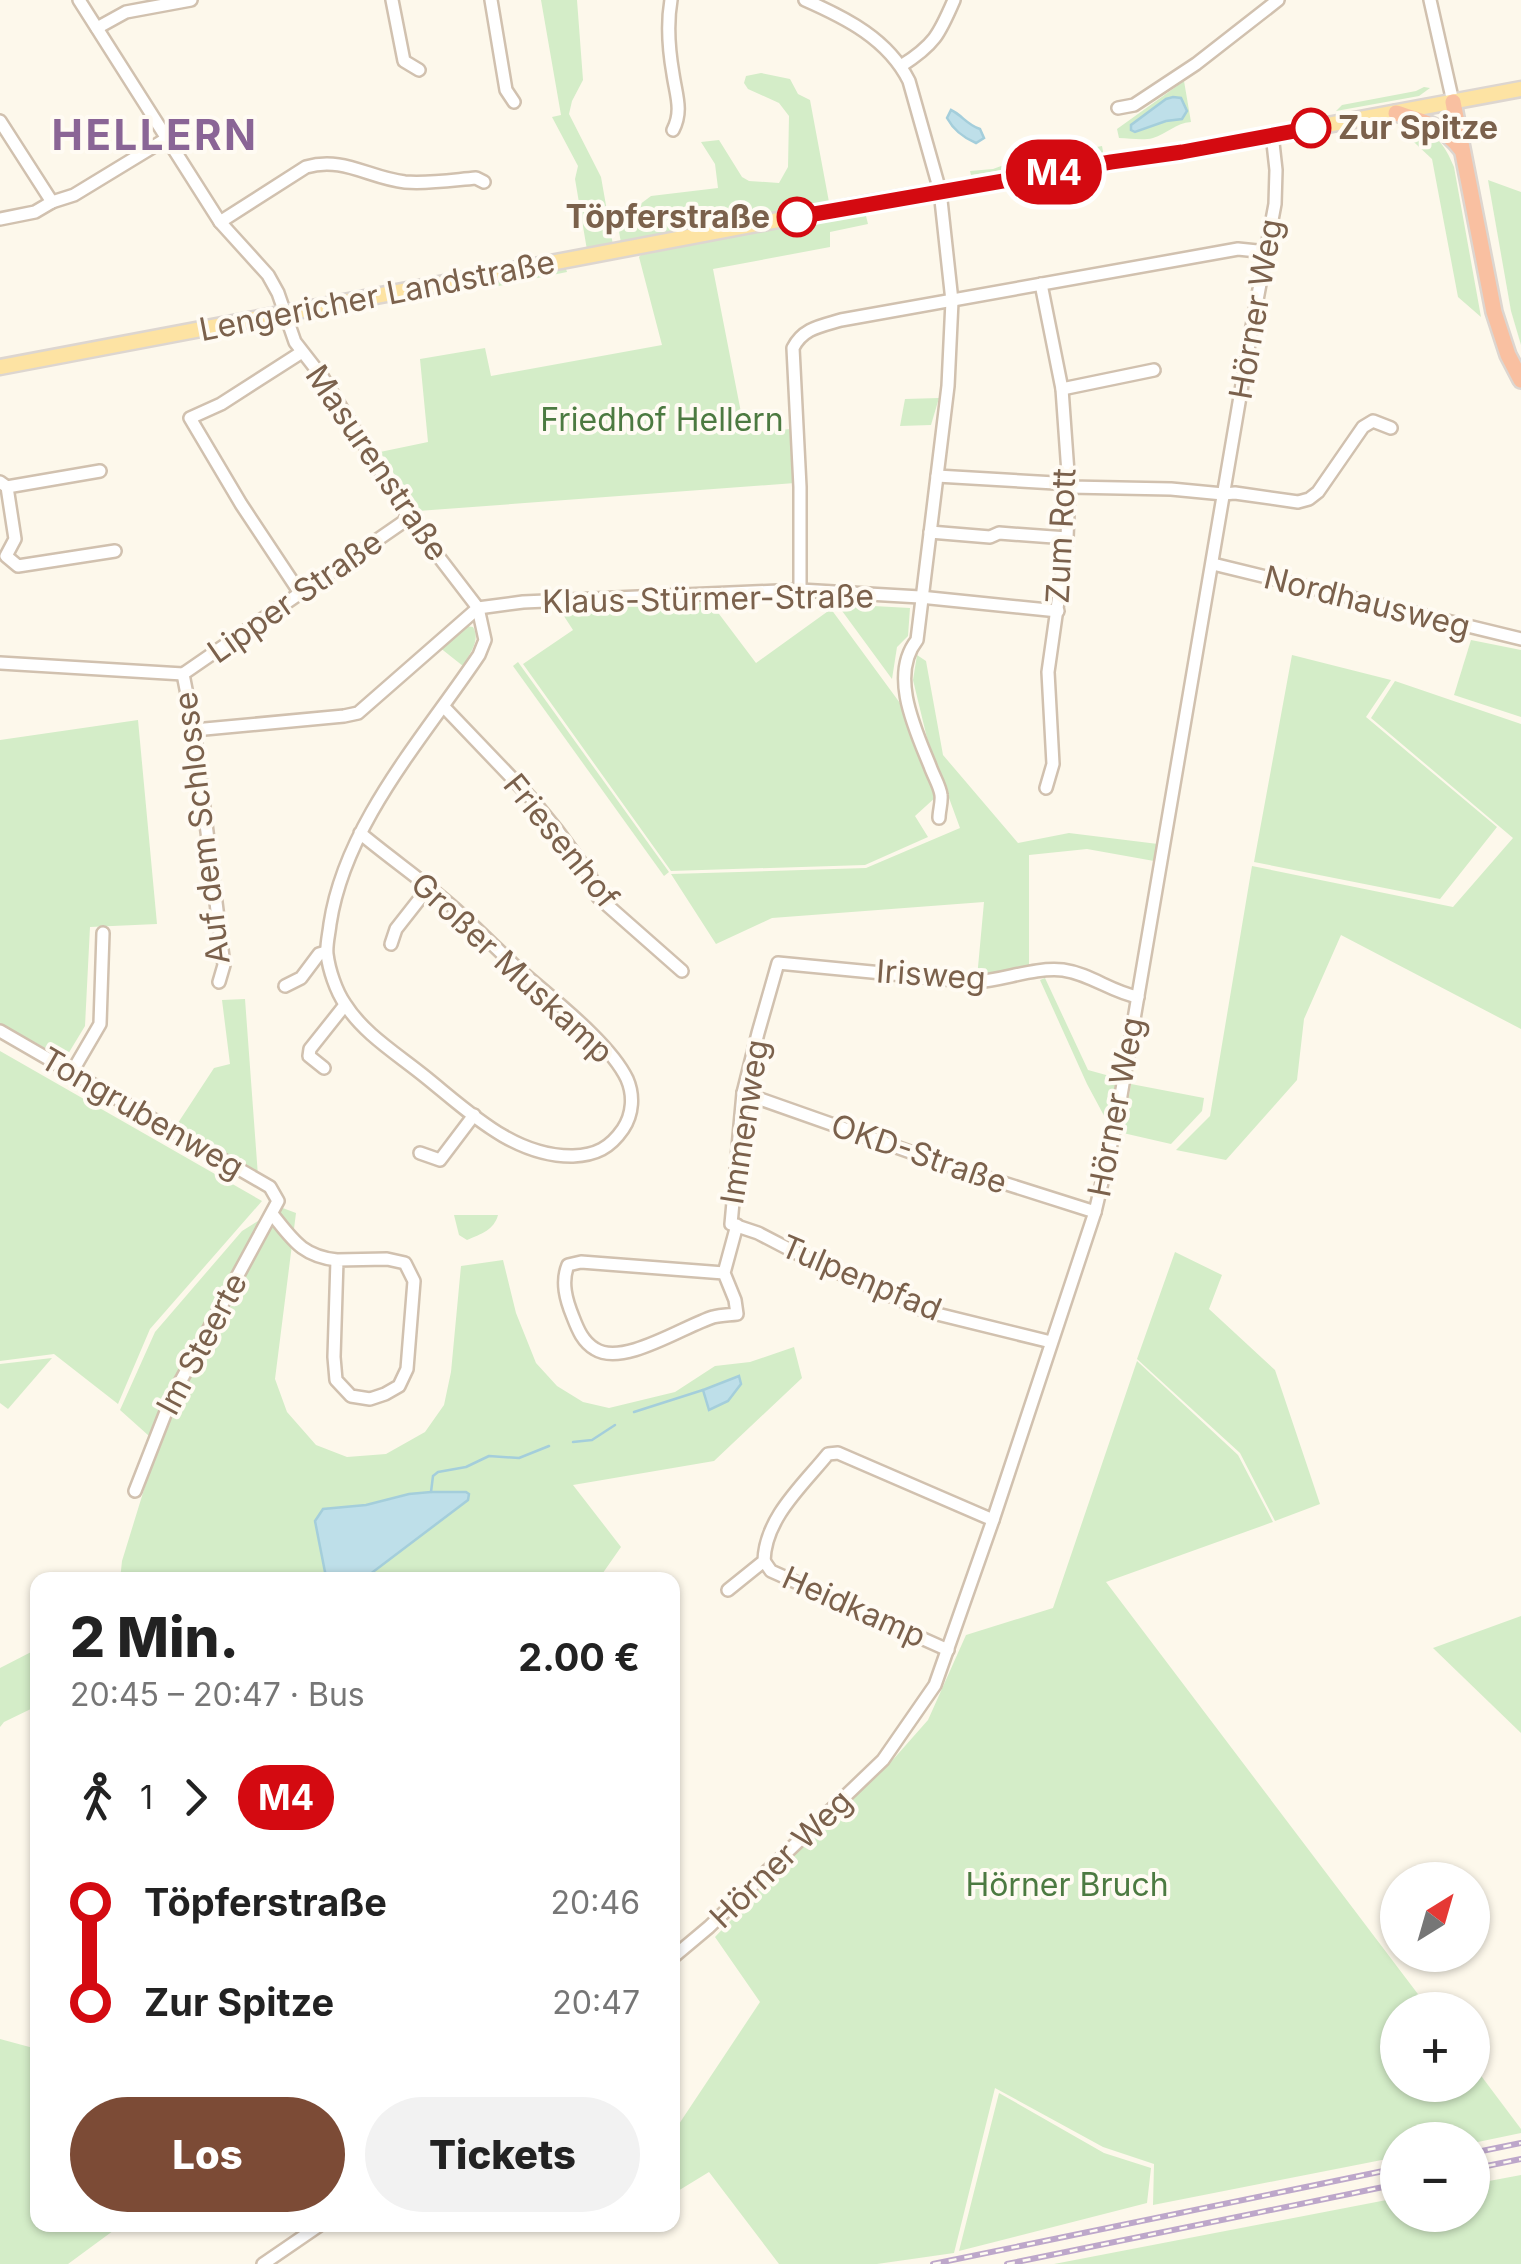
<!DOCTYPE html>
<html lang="de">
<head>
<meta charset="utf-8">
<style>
	body { margin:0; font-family:Inter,sans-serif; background:#f2f2f2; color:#222; height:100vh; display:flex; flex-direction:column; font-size:38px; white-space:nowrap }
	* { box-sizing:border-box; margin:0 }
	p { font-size:32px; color:#767676 }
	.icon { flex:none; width:55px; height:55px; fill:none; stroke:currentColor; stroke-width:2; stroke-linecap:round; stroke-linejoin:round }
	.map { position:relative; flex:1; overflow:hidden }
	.side { position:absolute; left:30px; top:1572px; width:650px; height:660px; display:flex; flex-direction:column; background:#fff; border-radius:20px; box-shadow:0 2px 8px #0004 }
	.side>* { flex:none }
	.badge { padding:0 20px; border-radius:32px; font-size:35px; line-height:65px }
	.needle { width:65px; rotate:37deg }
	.fabs { position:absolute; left:1380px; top:1862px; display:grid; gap:20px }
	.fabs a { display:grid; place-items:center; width:110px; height:110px; border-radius:50%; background:#fff; box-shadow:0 2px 8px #0004; font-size:50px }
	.map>.badge { position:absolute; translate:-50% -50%; box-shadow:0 0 0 5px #fff }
	.legs { display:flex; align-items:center; gap:15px; height:110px; padding:0 40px; font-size:32px }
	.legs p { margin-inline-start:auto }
	.overview { display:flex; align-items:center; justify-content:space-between; height:170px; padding:0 40px }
	h1 { font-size:55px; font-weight:800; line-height:75px }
	.cta { display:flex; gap:20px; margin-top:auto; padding:20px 40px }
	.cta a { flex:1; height:115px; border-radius:60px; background:#7c4b36; color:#fff; font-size:40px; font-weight:800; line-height:115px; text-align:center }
	.cta a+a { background:#f2f2f2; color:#222 }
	ul { padding:0 40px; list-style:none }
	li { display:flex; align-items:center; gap:35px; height:100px; font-size:38px }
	li i { display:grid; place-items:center; width:15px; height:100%; margin:0 12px; background:currentColor }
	li i::after { content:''; width:25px; height:25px; margin:-12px; border:8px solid; border-radius:50%; background:#fff }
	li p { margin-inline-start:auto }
	li:first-child i { background:linear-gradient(#0000 50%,currentColor 0) }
	li:last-child i { background:linear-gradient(currentColor 50%,#0000 0) }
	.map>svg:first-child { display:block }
	.green { fill:#d4edc8 }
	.water { fill:#bedfe9; stroke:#a4cedb; stroke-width:2.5 }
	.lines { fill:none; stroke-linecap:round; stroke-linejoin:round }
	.stream { stroke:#a4cedb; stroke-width:2.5 }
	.minor-casing { stroke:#d1c1af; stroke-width:16 }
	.major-casing { stroke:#ddd6d0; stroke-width:19 }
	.highway-casing { stroke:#ddd6d0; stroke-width:20 }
	.minor { stroke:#fff; stroke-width:11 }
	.major { stroke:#fde3a3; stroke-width:14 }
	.highway { stroke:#f9c0a1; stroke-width:15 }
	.rail-casing { stroke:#bda7ca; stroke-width:6 }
	.rail { stroke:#fffbf3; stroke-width:2.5; stroke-dasharray:8; stroke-linecap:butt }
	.line-1-casing { stroke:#fff; stroke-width:22 }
	.line-1 { stroke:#d40a11; stroke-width:15 }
	.stop-1-dot { fill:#fff; stroke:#d40a11; stroke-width:5 }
	.labels { text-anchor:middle; stroke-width:8; stroke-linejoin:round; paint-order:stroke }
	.stop-label { font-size:32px; font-weight:bold; fill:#7b614c; stroke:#fffbf3; text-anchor:start }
	.street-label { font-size:32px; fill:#7b614c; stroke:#fffbf3 }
	.park-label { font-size:32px; fill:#4c7a41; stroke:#fffbf3 }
	.district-label { font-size:42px; font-weight:bold; letter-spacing:2.5px; fill:#8a6596; stroke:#fffbf3 }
</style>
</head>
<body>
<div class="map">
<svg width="1521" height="2264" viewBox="0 0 1521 2264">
	<rect width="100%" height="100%" fill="#fdf8eb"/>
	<g class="green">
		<polygon points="541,0 577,0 583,80 572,101 569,114 601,177 613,245 587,250 575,179 578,166 552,117 561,115"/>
		<polygon points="761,73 790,79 798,94 810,100 829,202 760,219 621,243 616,214 635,208 651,196 718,188 715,164 701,142 719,140 742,177 749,181 779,183 788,167 789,116 779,103 748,89 744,83 746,76"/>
		<path d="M1184,81L1191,122C1176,123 1166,134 1153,138C1142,141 1130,138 1119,138L1117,129Z"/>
		<polygon points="1424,87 1430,88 1419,96 1336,111 1342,105 1416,91"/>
		<path d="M1412,127C1436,132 1445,145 1454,167L1481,317L1458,297L1432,159L1401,130Z"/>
		<polygon points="1102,146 1104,157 1033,165 971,175 970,171 993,169 1012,162"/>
		<polygon points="1488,180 1521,192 1521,345 1511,311"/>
		<polygon points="866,216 868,224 830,232 830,247 713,269 745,433 791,429 795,483 418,511 380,452 428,442 420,359 485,348 491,376 662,345 639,257 644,251 803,221"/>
		<polygon points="565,266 567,272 489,288 490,281"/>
		<polygon points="939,398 931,425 900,426 905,399"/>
		<polygon points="710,602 756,663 831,609 908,714 937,796 915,816 928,837 865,865 671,871 523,664 573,630 560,610"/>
		<polygon points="837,604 910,608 908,636 897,647 892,679"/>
		<path d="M466,626L473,627C481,640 470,653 463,666L439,647Z"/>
		<polygon points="1471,640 1521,650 1521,717 1454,695"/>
		<polygon points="917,655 926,661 943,755 1018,843 1069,833 1158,844 1154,861 1087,849 1029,855 1029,966 977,978 984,902 772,918 716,944 671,874 866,868 960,828 927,738 913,680"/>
		<polygon points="1292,655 1391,680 1366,717 1497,827 1440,899 1254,862"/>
		<polygon points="518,662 669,872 664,876 513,666"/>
		<polygon points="1395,681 1521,724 1521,1029 1341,935 1304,1019 1297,1080 1226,1160 1176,1150 1210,1116 1252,866 1453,907 1513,838 1371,718"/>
		<polygon points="138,720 157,924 90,927 85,1026 65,1059 0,1023 0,740"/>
		<polygon points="1045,978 1088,1070 1117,1078 1109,1125 1087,1084 1040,980"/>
		<polygon points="245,999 258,1176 176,1126 214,1068 230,1064 222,1000"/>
		<polygon points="0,1051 262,1201 150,1329 118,1404 54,1354 0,1361"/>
		<polygon points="1131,1084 1204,1098 1202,1111 1171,1144 1123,1133"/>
		<polygon points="280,1207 296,1213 275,1379 287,1412 316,1445 347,1457 386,1454 425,1432 444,1405 451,1372 461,1266 503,1260 516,1313 536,1363 557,1386 583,1402 609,1408 675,1392 715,1366 750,1362 794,1347 802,1378 714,1461 573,1485 621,1547 598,1580 120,1580 122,1561 158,1444 120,1410 155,1332 242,1231"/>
		<path d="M454,1215H498C494,1230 481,1234 467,1240L459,1235Z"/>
		<polygon points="1175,1252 1222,1275 1209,1309 1275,1370 1320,1504 1275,1521 1240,1453 1137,1359"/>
		<polygon points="52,1358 8,1409 0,1403 0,1364"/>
		<polygon points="1137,1361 1238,1455 1273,1522 1106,1582 1430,2010 1398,2010 1398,2085 1472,2085 1473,2065 1521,2129 1521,2133 1473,2143 1472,2140 1398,2140 1397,2157 1153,2205 1154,2164 1103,2147 995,2088 954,2253 877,2264 779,2264 709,2172 673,2194 673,2133 760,2002 715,1937 789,1859 890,1763 928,1720 966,1635 1053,1608"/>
		<polygon points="1521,1616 1521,1733 1433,1648"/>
		<polygon points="37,1649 37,1706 4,1722 0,1727 0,1668"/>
		<polygon points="0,2039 37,2049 38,2225 121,2225 68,2264 0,2264"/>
		<polygon points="999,2093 1104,2153 1151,2168 1147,2203 959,2251"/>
		<polygon points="1521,2175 1521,2264 1054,2264 1397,2198 1398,2215 1472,2215 1473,2184"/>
	</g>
	<g class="water">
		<polygon points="1173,97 1181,98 1187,111 1182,119 1166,121 1135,132 1131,130 1131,125 1166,99"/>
		<path d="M951,110C962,115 967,125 980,129L984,138L976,143C964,138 953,129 947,118Z"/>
		<polygon points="739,1376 741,1384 728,1401 709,1410 703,1390"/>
		<polygon points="431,1492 466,1492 469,1494 468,1500 365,1578 361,1580 330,1580 325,1572 315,1521 323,1509 366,1505 409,1494"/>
	</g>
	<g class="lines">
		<g class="stream">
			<polyline points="634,1412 703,1390"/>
			<polyline points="573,1442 592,1440 615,1425"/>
			<polyline points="431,1492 433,1476 438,1472 466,1467 489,1456 519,1458 549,1446"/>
		</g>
		<g class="minor-casing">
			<g id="minor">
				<path d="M79,0L220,222L268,275L278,293L295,342L323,378L409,518L478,608L485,640L479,655C424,737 345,824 330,924C329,934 326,945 327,954C329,970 336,991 345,1004C363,1033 397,1054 423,1075C467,1110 513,1157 573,1156C596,1155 610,1148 623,1129C633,1114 634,1095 627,1079C609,1041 547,995 515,966C495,947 475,927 455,909C425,882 391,859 360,833"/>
				<polyline points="392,0 404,61 419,70"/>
				<polyline points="491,0 506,90 514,102"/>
				<path d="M671,0C667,23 669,51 673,74C676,95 683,111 673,130"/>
				<path d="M805,0C846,18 888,39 909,81L940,191L952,301L948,386L917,640C889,675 915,729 930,766C933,775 940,786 941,795C942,802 939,811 939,818"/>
				<polyline points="1430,0 1453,102"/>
				<polyline points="97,28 126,12 191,0"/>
				<path d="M901,66C934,45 939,35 954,0"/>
				<polyline points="1118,108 1134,105 1196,64 1278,0"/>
				<polyline points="0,121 52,202"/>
				<polyline points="0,219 35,212 52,202 74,195 166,139"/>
				<path d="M220,222L306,167C343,156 369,178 405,182C428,184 453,180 476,178L484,182"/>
				<polyline points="1041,284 1062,389 1069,487 1067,538 1048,672 1053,764 1046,788"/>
				<polyline points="1062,389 1154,370"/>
				<polyline points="937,476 1055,483 1069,487 1171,489 1223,494 1235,493 1298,502 1309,499 1318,492 1363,427 1373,421 1391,428"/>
				<polyline points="0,482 7,487 15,539 6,556 18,566 115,551"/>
				<polyline points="7,487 100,471"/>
				<polyline points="930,532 990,537 999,533 1067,538"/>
				<polyline points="1213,564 1521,639"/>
				<path d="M800,590V487L793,348C803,328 821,326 841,320L1238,249L1267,252"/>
				<polyline points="300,593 241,504 190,418 221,404 302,352"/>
				<polyline points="478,608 523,602 800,590 920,597 1058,611"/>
				<polyline points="0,663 183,674 409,518"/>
				<polyline points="183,674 194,730 224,965 219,982"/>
				<polyline points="444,707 531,798 557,830 590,875 598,897 682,971"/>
				<polyline points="194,730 344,716 358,713 478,608"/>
				<polyline points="391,944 396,929 429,887"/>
				<polyline points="285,986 301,978 319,954 326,952"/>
				<polyline points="0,1031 270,1187 278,1201 171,1399 135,1491"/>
				<polyline points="324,1068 309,1056 310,1049 345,1005"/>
				<polyline points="72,1072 100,1024 103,933"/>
				<polyline points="743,1093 953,1167 1095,1212"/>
				<polyline points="420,1153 440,1160 474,1115"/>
				<path d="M272,1214C293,1240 302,1256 337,1260L334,1357L336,1380L351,1396L370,1399L385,1394L399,1386L407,1369L414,1281L405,1263L387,1259L337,1260"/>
				<path d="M724,1273L581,1262L568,1265C561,1282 566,1300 573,1317C578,1330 583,1342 595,1349C623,1367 684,1326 713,1317C721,1315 729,1315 737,1314L735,1300L724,1273L737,1225"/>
				<path d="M1051,1342L925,1311L808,1259L758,1233L731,1224L743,1093L758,1033L778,963L976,982C1005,980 1034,967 1063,970C1091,974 1111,992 1138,997"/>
				<polyline points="764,1561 771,1571 948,1650"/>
				<path d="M728,1590L764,1561C765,1518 803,1485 828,1454L838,1453L993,1520"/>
				<polyline points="672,1958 709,1927 883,1760 935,1685 993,1520 1095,1212 1117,1119 1251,332 1275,204 1276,170 1272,134"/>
				<polyline points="263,2264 320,2225"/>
			</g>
		</g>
		<g class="major-casing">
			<polyline id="major" points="0,367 868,203 1111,162 1182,152 1521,89"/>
		</g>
		<g class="highway-casing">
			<g id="highway">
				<polyline points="1453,102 1494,312 1508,355 1521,380"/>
				<path d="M1396,113C1424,122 1442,125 1461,149"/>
			</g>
		</g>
		<use href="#minor" class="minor"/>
		<use href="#major" class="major"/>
		<use href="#highway" class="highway"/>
		<g class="rail-casing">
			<g id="rail">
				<polyline points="1472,2153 1521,2143"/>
				<polyline points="1472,2169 1521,2159"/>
				<polyline points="933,2264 1398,2168"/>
				<polyline points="1007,2264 1398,2184"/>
			</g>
		</g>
		<use href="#rail" class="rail"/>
	</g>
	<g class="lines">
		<g class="line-1-casing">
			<polyline id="line-1" points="797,217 1111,162 1182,152 1311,128"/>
		</g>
		<use href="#line-1" class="line-1"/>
	</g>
	<g class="stop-1-dot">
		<circle cx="1311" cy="128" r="18"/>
		<circle cx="797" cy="217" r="18"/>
	</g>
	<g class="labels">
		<g class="stop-label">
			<text x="1338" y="139">Zur Spitze</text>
			<text x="770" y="228" text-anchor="end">Töpferstraße</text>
		</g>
		<g class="street-label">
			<text transform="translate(377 296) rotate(-11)" y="11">Lengericher Landstraße</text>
			<text transform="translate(1256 309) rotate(-80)" y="11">Hörner Weg</text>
			<text transform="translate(377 463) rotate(56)" y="11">Masurenstraße</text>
			<text transform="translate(1061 536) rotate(-87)" y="11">Zum Rott</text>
			<text transform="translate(295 597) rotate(-35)" y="11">Lipper Straße</text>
			<text transform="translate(708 599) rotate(-1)" y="11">Klaus-Stürmer-Straße</text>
			<text transform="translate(1367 602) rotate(14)" y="11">Nordhausweg</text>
			<text transform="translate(202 828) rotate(-97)" y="11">Auf dem Schlosse</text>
			<text transform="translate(561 841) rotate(51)" y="11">Friesenhof</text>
			<text transform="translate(512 968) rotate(43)" y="11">Großer Muskamp</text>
			<text transform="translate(931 975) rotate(4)" y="11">Irisweg</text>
			<text transform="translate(1116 1107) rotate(-79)" y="11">Hörner Weg</text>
			<text transform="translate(142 1113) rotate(30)" y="11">Tongrubenweg</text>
			<text transform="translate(745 1122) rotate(-81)" y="11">Immenweg</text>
			<text transform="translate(919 1154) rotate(19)" y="11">OKD-Straße</text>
			<text transform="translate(861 1278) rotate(23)" y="11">Tulpenpfad</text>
			<text transform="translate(202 1344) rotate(-62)" y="11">Im Steerte</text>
			<text transform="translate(854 1607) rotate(24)" y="11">Heidkamp</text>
			<text transform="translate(781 1859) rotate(-44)" y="11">Hörner Weg</text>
		</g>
		<g class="park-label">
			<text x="662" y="431">Friedhof Hellern</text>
			<text x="1067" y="1896">Hörner Bruch</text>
		</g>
		<g class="district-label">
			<text x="155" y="150">HELLERN</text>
		</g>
	</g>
</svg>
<div class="fabs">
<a><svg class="needle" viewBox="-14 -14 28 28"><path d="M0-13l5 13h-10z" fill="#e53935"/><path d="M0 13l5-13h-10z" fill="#767676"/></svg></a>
<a>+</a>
<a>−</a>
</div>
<b class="badge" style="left:1054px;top:172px;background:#d40a11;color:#fff">M4</b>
<section class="side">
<div class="overview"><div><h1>2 Min.</h1><p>20:45 – 20:47 · Bus</p></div><b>2.00 €</b></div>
<div class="legs"><svg class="icon" aria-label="walk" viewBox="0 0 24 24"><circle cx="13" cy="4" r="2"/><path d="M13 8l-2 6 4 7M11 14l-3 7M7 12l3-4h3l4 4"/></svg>1<svg class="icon" aria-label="forward" viewBox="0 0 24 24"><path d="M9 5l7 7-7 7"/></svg><b class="badge" style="background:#d40a11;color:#fff">M4</b></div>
<ul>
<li><i style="color:#d40a11"></i><b>Töpferstraße</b><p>20:46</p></li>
<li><i style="color:#d40a11"></i><b>Zur Spitze</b><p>20:47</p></li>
</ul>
<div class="cta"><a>Los</a><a>Tickets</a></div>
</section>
</div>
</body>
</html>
